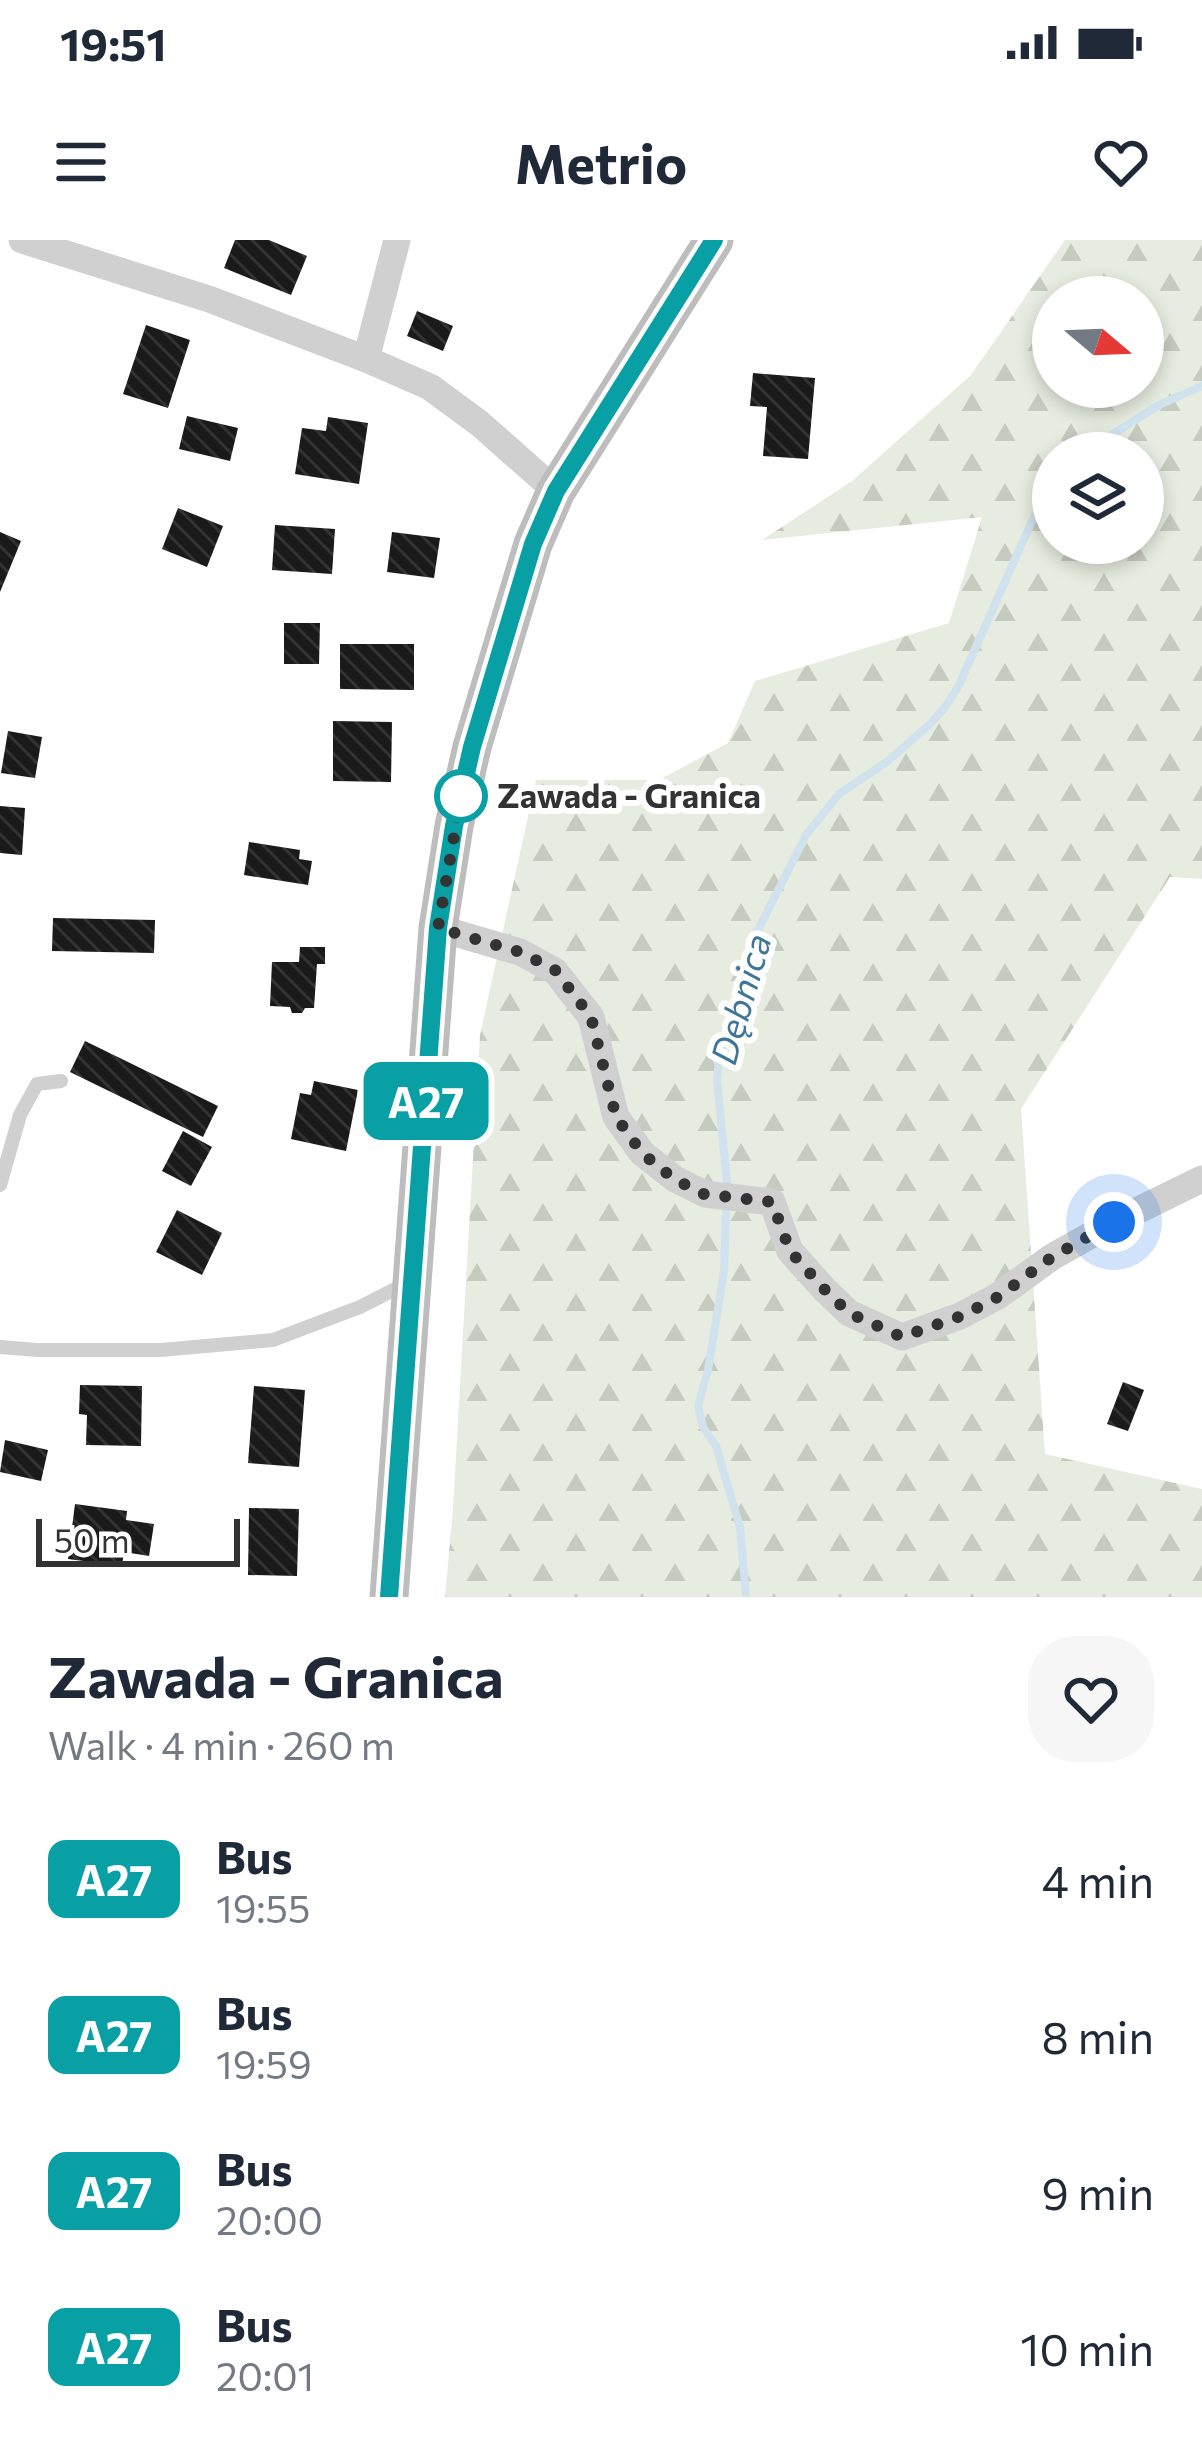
<!DOCTYPE html>
<html lang="en">
<head>
<meta charset="utf-8">
<style>
	body { margin:0; font-family:Commissioner,sans-serif; background:#f6f6f7; color:#1f2937; height:100vh; display:flex; flex-direction:column; font-size:45px; white-space:nowrap }
	* { box-sizing:border-box; margin:0 }
	p { font-size:39px; color:#747a83 }
	.icon { flex:none; width:66px; height:66px; fill:none; stroke:currentColor; stroke-width:2; stroke-linecap:round; stroke-linejoin:round }
	.map { position:relative; height:1357px; overflow:hidden }
	.side { display:flex; flex-direction:column; background:#fff; flex:1 }
	.side>* { flex:none }
	.badge { padding:0 24px; border-radius:18px; font-size:42px; line-height:78px }
	.needle { width:78px; rotate:109deg }
	.fabs { position:absolute; left:1032px; top:36px; display:grid; gap:24px }
	.fabs a { display:grid; place-items:center; width:132px; height:132px; border-radius:50%; background:#fff; box-shadow:0 6px 18px #0003; font-size:60px }
	.scale { position:absolute; left:36px; bottom:30px; width:204px; box-sizing:border-box; padding-left:12px; border:6px solid #333; border-top:0; font-size:33px; line-height:42px; white-space:nowrap; color:#333; -webkit-text-stroke:9px #fff; paint-order:stroke }
	.you { position:absolute; width:60px; height:60px; margin:-30px; border:9px solid #fff; border-radius:50%; background:#1a73e8; box-shadow:0 0 0 18px #1a73e833 }
	.map>.badge { position:absolute; translate:-50% -50%; box-shadow:0 0 0 6px #fff }
	.round { display:grid; place-items:center; flex:none; width:126px; height:126px; border-radius:48px; background:#f6f6f7 }
	.head { display:flex; align-items:center; justify-content:space-between; height:204px; padding:0 48px }
	h1 { font-size:57px; font-weight:700; line-height:90px }
	ul { padding:0; list-style:none }
	li { display:flex; align-items:center; gap:36px; height:156px; padding:0 48px }
	li div { flex:1 }
	li b { display:block; font-size:45px }
	li em { font-style:normal }
	li .badge { min-width:132px; font-weight:700; text-align:center }
	.status { display:flex; justify-content:space-between; align-items:center; height:84px; padding:0 60px; background:#fff; direction:ltr }
	.status svg { height:33px; fill:currentColor }
	header { display:flex; justify-content:space-between; align-items:center; height:156px; padding:0 48px; background:#fff; font-size:54px; font-weight:700 }
	.map>svg:first-child { display:block }
	.forest { fill:url(#forest-firs); fill-rule:evenodd }
	.lines { fill:none; stroke-linecap:round; stroke-linejoin:round }
	.stream { stroke:#cfe2ee; stroke-width:8 }
	.building { fill:url(#building-back-hatch) }
	.lane { stroke:#d0d0d0; stroke-width:14 }
	.street { stroke:#d0d0d0; stroke-width:27 }
	.secondary { stroke:#bdbdbd; stroke-width:39 }
	.line-casing { stroke:#fff; stroke-width:27 }
	.line { stroke:#08a0a4; stroke-width:18 }
	.walk { stroke:#333; stroke-width:12; stroke-dasharray:0 21.6 }
	.stop-dot { fill:#fff; stroke:#08a0a4; stroke-width:6 }
	.labels { text-anchor:middle; stroke-width:12; stroke-linejoin:round; paint-order:stroke }
	.stop-label { font-size:33px; font-weight:bold; fill:#333; stroke:#fff; text-anchor:start }
	.water-label { font-size:36px; font-style:italic; fill:#3f7597; stroke:#fff }
</style>
</head>
<body>
<div class="status"><b>19:51</b><svg viewBox="0 0 49 12"><path d="M0 12V9h3v3zM5 12V6h3v6zM10 12V3h3v9zM15 12V0h3v12zM26 1h20v11H26zM47 4h2v5h-2z"/></svg></div>
<header><svg class="icon" aria-label="menu" viewBox="0 0 24 24"><path d="M4 6h16M4 12h16M4 18h16"/></svg>Metrio<svg class="icon" aria-label="heart" viewBox="0 0 24 24"><path d="M12 20l-8-8c-3-5 5-10 8-4 3-6 11-1 8 4z"/></svg></header>
<div class="map">
<svg width="1202" height="1357" viewBox="0 0 1202 1357">
	<defs>
		<pattern id="forest-firs" width="22" height="20" patternUnits="userSpaceOnUse" patternTransform="scale(3)"><rect width="22" height="20" fill="#e6ecdf"/><path d="M5 1l3.5 6h-7zM16 11l3.5 6h-7z" fill="#c6cbc0"/></pattern>
		<pattern id="building-back-hatch" width="6" height="6" patternUnits="userSpaceOnUse" patternTransform="scale(3)"><rect width="6" height="6" fill="#1a1a1a"/><path d="M-1 5l2 2M0 0l6 6M5-1l2 2" fill="none" stroke="#333"/></pattern>
	</defs>
	<rect width="100%" height="100%" fill="#fff"/>
	<path class="forest" d="M1065,0H1202V639L1170,637L1021,869L1045,1214L1202,1249V1357H445L453,1269L480,795L536,540H659L728,503L755,441L949,383L982,277L762,300L852,241L971,135ZM1053,57H1143V147H1053ZM1053,213H1143V303H1053Z"/>
	<g class="lines">
		<g class="stream">
			<polyline points="1083,213 1159,165 1202,146"/>
			<polyline points="746,1357 740,1287 716,1206 703,1187 698,1166 708,1130 724,1031 727,943 717,839 719,817 753,700 806,595 839,554 888,521 929,485 946,466 959,445 1032,281 1053,247"/>
		</g>
	</g>
	<g class="building">
		<polygon points="235,0 269,0 307,16 291,55 224,28"/>
		<polygon points="417,71 453,86 443,111 407,96"/>
		<polygon points="146,85 190,100 168,168 123,154"/>
		<polygon points="753,133 815,138 808,219 763,216 767,167 750,166"/>
		<polygon points="187,176 238,188 230,221 179,209"/>
		<polygon points="328,177 368,183 359,244 295,234 302,188 326,191"/>
		<polygon points="178,268 223,286 207,327 162,309"/>
		<polygon points="275,285 335,289 332,334 272,330"/>
		<polygon points="0,292 21,301 0,352"/>
		<polygon points="392,292 440,298 434,338 387,332"/>
		<polygon points="284,383 320,383 319,424 284,424"/>
		<polygon points="340,404 414,404 414,450 340,449"/>
		<polygon points="333,481 392,482 391,542 333,541"/>
		<polygon points="8,491 42,497 35,538 1,533"/>
		<polygon points="0,566 25,568 22,615 0,613"/>
		<polygon points="249,602 300,610 299,619 312,621 308,645 244,635"/>
		<polygon points="53,678 155,680 154,713 52,711"/>
		<polygon points="300,707 325,707 325,724 317,724 314,768 305,768 302,773 292,773 290,767 270,766 272,722 299,722"/>
		<polygon points="85,801 218,866 203,897 70,832"/>
		<polygon points="314,841 358,850 346,911 291,899 300,853 311,855"/>
		<polygon points="183,891 212,907 191,946 162,931"/>
		<polygon points="177,970 222,993 202,1035 156,1012"/>
		<polygon points="1123,1142 1144,1150 1128,1191 1107,1184"/>
		<polygon points="80,1145 142,1146 141,1206 86,1205 87,1175 79,1174"/>
		<polygon points="254,1146 305,1150 299,1227 248,1223"/>
		<polygon points="5,1200 48,1210 41,1241 0,1232"/>
		<polygon points="75,1264 127,1271 126,1280 154,1284 149,1316 124,1312 122,1326 68,1319"/>
		<polygon points="249,1268 299,1269 297,1336 248,1335"/>
	</g>
	<g class="lines">
		<g class="lane">
			<polyline points="0,945 20,875 37,844 61,841"/>
			<polyline points="0,1107 37,1110 161,1110 273,1100 360,1067 403,1045"/>
		</g>
		<g class="street">
			<polyline points="22,0 209,59 366,119 430,147 479,183 556,251"/>
			<polyline points="366,119 397,0"/>
			<polyline points="438,688 520,712 555,731 591,777 616,877 642,913 675,939 705,954 772,962 790,1011 825,1050 849,1073 902,1097 960,1076 998,1056 1052,1017 1114,982 1202,939"/>
		</g>
		<polyline class="secondary" points="389,1357 438,688 454,586 472,507 533,304 556,251 714,0"/>
	</g>
	<g class="lines">
		<g class="line-casing">
			<polyline id="line" points="389,1357 438,688 454,586 472,507 533,304 556,251 714,0"/>
		</g>
		<use href="#line" class="line"/>
		<polyline class="walk" points="461,556 438,688 520,712 555,730 591,777 616,877 642,913 674,939 704,954 772,962 790,1011 825,1050 849,1073 902,1097 961,1076 998,1057 1052,1017 1114,982"/>
	</g>
	<circle class="stop-dot" cx="461" cy="556" r="24"/>
	<g class="labels">
		<g class="stop-label">
			<text x="497" y="568">Zawada - Granica</text>
		</g>
		<g class="water-label">
			<text transform="translate(741 759) rotate(-74)" y="13">Dębnica</text>
		</g>
	</g>
</svg>
<div class="fabs">
<a><svg class="needle" viewBox="-14 -14 28 28"><path d="M0-13l5 13h-10z" fill="#e53935"/><path d="M0 13l5-13h-10z" fill="#747a83"/></svg></a>
<a><svg class="icon" aria-label="layers" viewBox="0 0 24 24"><path d="M12 4l9 5-9 5-9-5zM3 14l9 5 9-5"/></svg></a>
</div>
<div class="scale">50 m</div>
<div class="you" style="left:1114px;top:982px"></div>
<b class="badge" style="left:426px;top:861px;background:#08a0a4;color:#fff">A27</b>
</div>
<section class="side">
<div class="head"><div><h1>Zawada - Granica</h1><p>Walk · 4 min · 260 m</p></div><a class="round"><svg class="icon" aria-label="heart" viewBox="0 0 24 24"><path d="M12 20l-8-8c-3-5 5-10 8-4 3-6 11-1 8 4z"/></svg></a></div>
<ul>
<li><span class="badge" style="background:#08a0a4;color:#fff">A27</span><div><b>Bus</b><p>19:55</p></div><em>4 min</em></li>
<li><span class="badge" style="background:#08a0a4;color:#fff">A27</span><div><b>Bus</b><p>19:59</p></div><em>8 min</em></li>
<li><span class="badge" style="background:#08a0a4;color:#fff">A27</span><div><b>Bus</b><p>20:00</p></div><em>9 min</em></li>
<li><span class="badge" style="background:#08a0a4;color:#fff">A27</span><div><b>Bus</b><p>20:01</p></div><em>10 min</em></li>
</ul>
</section>
</body>
</html>
